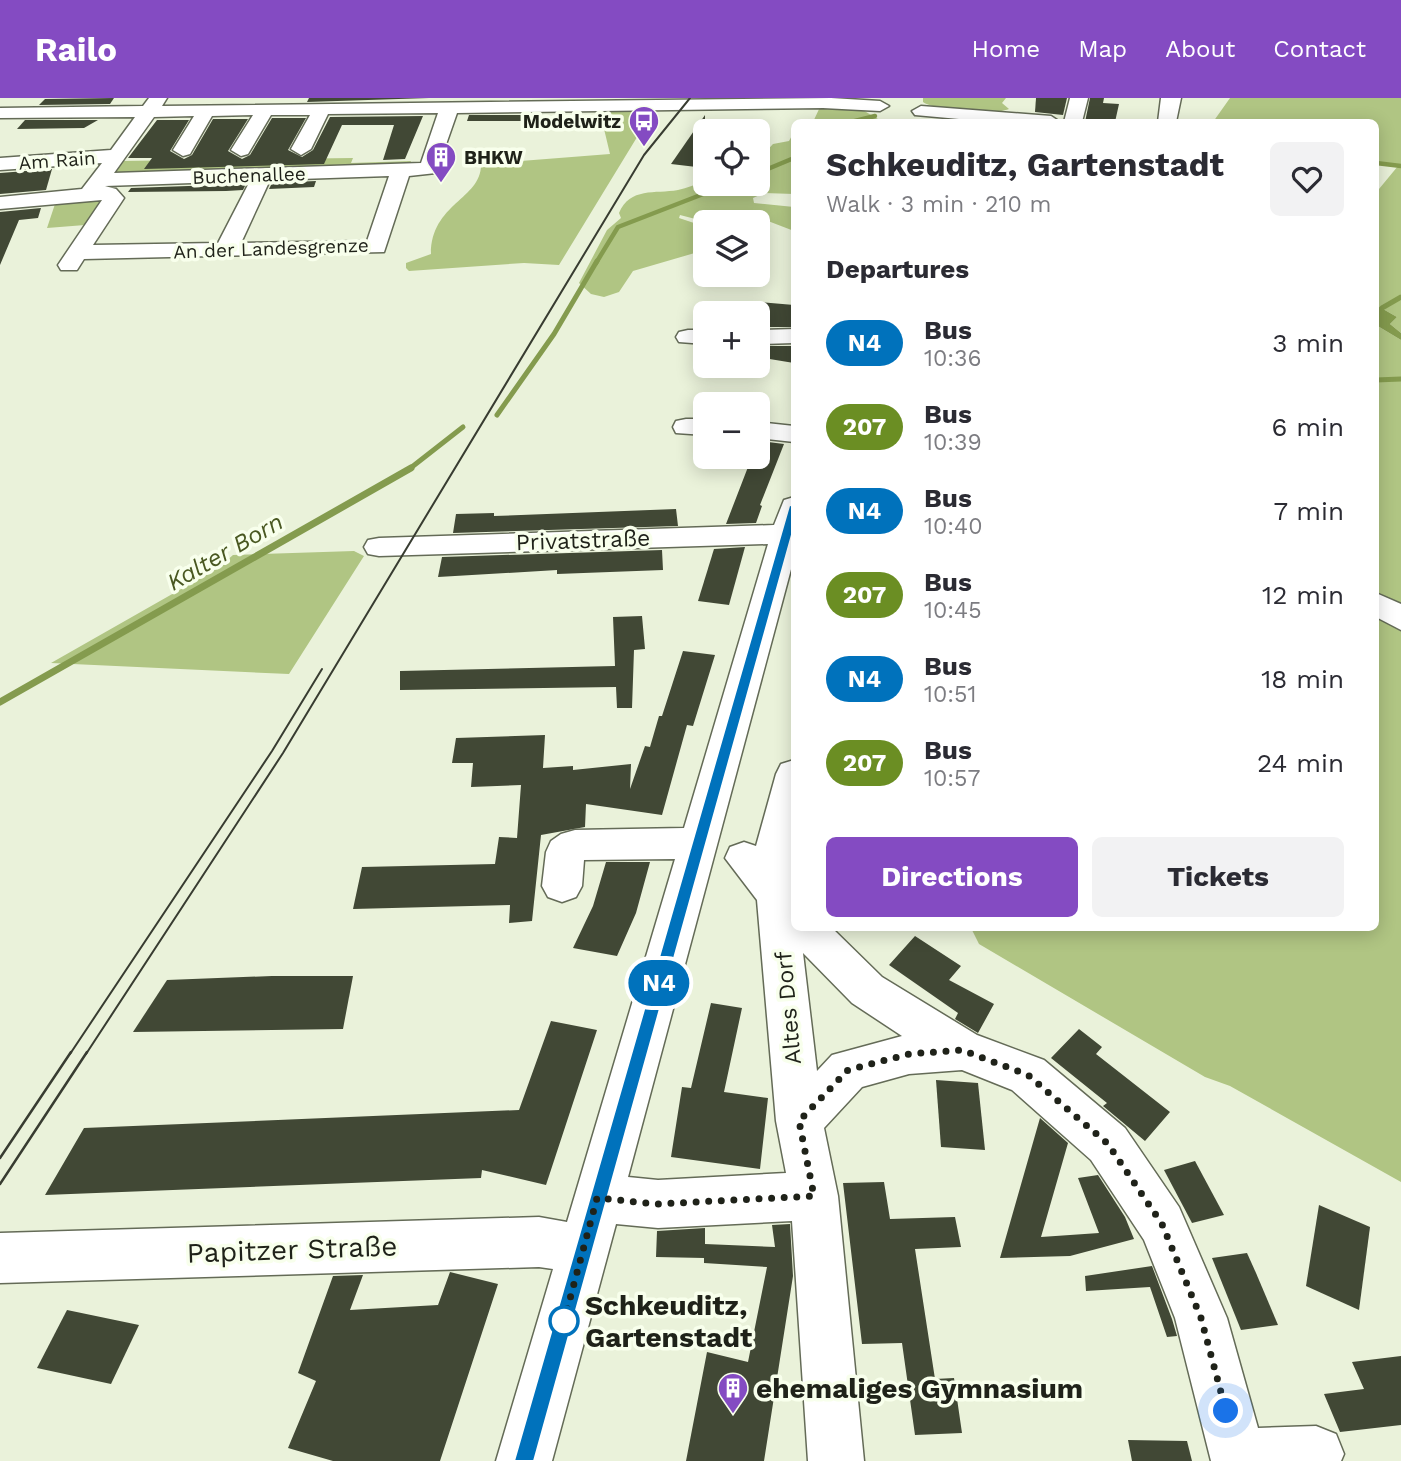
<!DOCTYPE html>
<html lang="en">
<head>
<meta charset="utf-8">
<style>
	body { margin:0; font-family:"Work Sans",sans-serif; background:#f2f2f3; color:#2b2b33; height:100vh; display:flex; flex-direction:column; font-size:26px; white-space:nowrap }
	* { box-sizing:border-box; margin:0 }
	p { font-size:23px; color:#7c7c81 }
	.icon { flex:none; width:38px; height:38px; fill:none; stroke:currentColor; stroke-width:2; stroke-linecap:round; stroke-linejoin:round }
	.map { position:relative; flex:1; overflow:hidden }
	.details { position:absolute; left:791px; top:21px; width:588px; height:812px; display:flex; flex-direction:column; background:#fff; border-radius:10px; box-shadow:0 4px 18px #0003 }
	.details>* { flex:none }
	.badge { padding:0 14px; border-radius:23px; font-size:24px; line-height:46px }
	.tools { position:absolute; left:693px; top:21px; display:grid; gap:14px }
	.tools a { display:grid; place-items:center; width:77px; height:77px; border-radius:10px; background:#fff; box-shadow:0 4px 18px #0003; font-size:35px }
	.you { position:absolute; width:35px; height:35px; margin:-18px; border:5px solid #fff; border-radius:50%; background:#1a73e8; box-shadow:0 0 0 10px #1a73e833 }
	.map>.badge { position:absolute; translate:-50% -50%; box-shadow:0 0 0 4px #fff }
	h2 { padding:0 35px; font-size:26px; line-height:63px }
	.round { display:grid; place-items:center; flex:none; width:74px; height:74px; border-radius:10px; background:#f2f2f3 }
	.overview { display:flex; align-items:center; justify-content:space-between; height:119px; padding:0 35px }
	h1 { font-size:33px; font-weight:700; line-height:52px }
	.cta { display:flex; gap:14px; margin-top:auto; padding:14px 35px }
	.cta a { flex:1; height:80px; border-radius:10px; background:#844bc2; color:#fff; font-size:28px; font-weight:700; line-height:80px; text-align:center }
	.cta a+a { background:#f2f2f3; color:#2b2b33 }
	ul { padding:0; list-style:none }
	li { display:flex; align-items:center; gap:21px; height:84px; padding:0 35px }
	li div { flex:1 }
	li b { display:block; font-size:26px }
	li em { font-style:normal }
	li .badge { min-width:77px; font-weight:700; text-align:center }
	header { display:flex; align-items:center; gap:42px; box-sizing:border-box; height:98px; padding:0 35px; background:#844bc2; color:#fff }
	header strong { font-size:33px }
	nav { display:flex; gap:38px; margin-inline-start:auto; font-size:24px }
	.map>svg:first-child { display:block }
	.green { fill:#b0c583 }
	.water { fill:#849b4e }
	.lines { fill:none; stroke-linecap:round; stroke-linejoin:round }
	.stream-far2 { stroke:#849b4e; stroke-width:4.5 }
	.stream-far1 { stroke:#849b4e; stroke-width:5 }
	.stream { stroke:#849b4e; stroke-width:7 }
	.building { fill:#414835 }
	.minor-casing { stroke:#646b57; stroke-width:3 }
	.minor { fill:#fff; fill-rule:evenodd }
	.tram-far1 { stroke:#383c31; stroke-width:2 }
	.tram { stroke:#383c31; stroke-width:2.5 }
	.line { fill:#0072bc; stroke:#fff; stroke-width:2 }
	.walk { stroke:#1f2219; stroke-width:7; stroke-dasharray:0 12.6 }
	.stop-dot { fill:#fff; stroke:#0072bc; stroke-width:3.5 }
	.labels { text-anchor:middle; stroke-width:7; stroke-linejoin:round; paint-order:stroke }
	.far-poi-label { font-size:19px; font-weight:bold; fill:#1f2219; stroke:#f8ffec; text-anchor:end }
	.far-street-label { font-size:19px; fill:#1f2219; stroke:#f8ffec }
	.street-label { font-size:23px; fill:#1f2219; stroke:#f8ffec }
	.water-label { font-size:24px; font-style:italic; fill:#495821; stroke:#f8ffec }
	.near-street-label { font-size:28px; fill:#1f2219; stroke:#f8ffec }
	.near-stop-label { font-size:28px; font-weight:bold; fill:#1f2219; stroke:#f8ffec; text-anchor:start }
	.near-poi-label { font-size:28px; font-weight:bold; fill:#1f2219; stroke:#f8ffec; text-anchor:start }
</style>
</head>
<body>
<header>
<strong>Railo</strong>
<nav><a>Home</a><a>Map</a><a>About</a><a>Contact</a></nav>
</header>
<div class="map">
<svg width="1401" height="1363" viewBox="0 0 1401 1363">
	<rect width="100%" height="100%" fill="#eaf2da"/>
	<g class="green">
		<path d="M923,0H1006L1002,5L1009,11C995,17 937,14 923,4Z"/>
		<polygon points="1230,0 1401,0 1401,235 1390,226 1397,219 1376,207 1376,101 1379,91 1398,68 1376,64 1376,24 1213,24"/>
		<polygon points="820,9 861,11 883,24 813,24"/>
		<path d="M653,13L559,167L524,165L409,173L406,170V165L431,156C431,105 482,101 481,66L610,56L600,14Z"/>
		<path d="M794,34V96L764,95L753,100L754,105L794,109V133L768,123L707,124L680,117L679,120L697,126L705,152L633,173L619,194L604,199L591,196L579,185L607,132L621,120L619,115C630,89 655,96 678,92C687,90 696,86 705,83V86H758V62L773,46L789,43Z"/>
		<polygon points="353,60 351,65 411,63 409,69 108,78 119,63"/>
		<polygon points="93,99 100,103 85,127 47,130 56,103"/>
		<polygon points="1376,227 1401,242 1401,1084 1230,988 1205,979 979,846 971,830 1376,830"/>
		<polygon points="354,453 364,458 289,576 51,565 218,470 233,457"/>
	</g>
	<polygon class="water" points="1376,207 1397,219 1390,226 1401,235 1401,242 1376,227"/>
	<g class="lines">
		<g class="stream-far2">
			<polyline points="851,24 875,18"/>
			<polyline points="1376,65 1401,68"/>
			<polyline points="758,75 794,60"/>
			<polyline points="596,165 618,129 729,86"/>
		</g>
		<g class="stream-far1">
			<polyline points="1382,210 1401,199"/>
			<polyline points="1376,282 1401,281"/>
			<polyline points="497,317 554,236 597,163"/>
			<polyline points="408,372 463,329"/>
		</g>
		<polyline class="stream" points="0,604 411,370"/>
	</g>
	<g class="building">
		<polygon points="114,0 110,6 39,7 45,1"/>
		<polygon points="309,0 429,0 307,4"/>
		<polygon points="1036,0 1067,0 1063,17 1035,14"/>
		<polygon points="1090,0 1104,0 1103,5 1119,6 1115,24 1085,24"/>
		<polygon points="469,17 535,17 534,23 467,23"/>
		<polygon points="705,17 705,70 671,66"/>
		<polygon points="423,18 405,61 383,62 394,27 342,27 324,66 144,71 152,60 128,60 157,22 189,22 170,53 184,61 192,57 213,21 248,21 228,53 242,61 250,57 272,20 306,20 288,52 302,59 313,52 330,19"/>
		<polygon points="25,22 98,22 84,30 17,31"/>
		<polygon points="52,71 46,92 0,96 0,75"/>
		<polygon points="316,83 314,89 269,91 272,85"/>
		<polygon points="246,86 243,92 226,93 128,94 131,90"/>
		<polygon points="41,110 38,120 19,122 0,167 0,114"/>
		<polygon points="758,204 794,207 794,229 758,229"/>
		<polygon points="794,248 794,265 758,259 758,248"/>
		<polygon points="761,343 784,346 760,407 762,408 756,425 726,426 748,369 758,359"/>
		<polygon points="676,411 678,428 453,435 456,416 494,415 494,418"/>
		<polygon points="745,449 729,507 698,503 714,451"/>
		<polygon points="662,452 663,472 557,476 557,472 438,479 442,459"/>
		<polygon points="642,518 645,551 634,552 632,610 617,610 616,589 400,592 400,573 615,568 613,519"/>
		<polygon points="683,553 715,557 693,628 687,627 662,717 586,706 585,729 541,737 532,823 509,825 510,807 353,811 362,769 495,766 499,739 517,740 521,687 471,689 473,665 452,665 456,640 545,637 543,670 573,668 573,672 631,666 630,691 645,648 650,649 659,618 662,618"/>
		<polygon points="606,764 650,764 636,815 617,858 573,850 593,808"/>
		<polygon points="915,838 961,868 949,882 994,906 978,935 955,921 958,915 889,867"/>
		<polygon points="272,878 353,878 343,931 133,934 167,882"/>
		<polygon points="711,905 742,910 724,994 768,1000 760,1071 671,1059 682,989 691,990"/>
		<polygon points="551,923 597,932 546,1087 482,1072 481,1080 45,1097 84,1030 519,1012"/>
		<polygon points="1079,931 1102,949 1096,956 1170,1014 1145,1043 1103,1008 1107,1005 1051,960"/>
		<polygon points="936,982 978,985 985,1052 941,1049"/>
		<polygon points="1040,1020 1068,1045 1041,1139 1099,1135 1078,1080 1098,1077 1125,1119 1134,1141 1070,1158 1000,1160"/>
		<polygon points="1195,1063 1224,1117 1192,1125 1164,1072"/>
		<polygon points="884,1084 890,1121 955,1119 961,1149 915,1151 935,1281 954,1280 962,1335 915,1337 902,1245 862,1246 843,1085"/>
		<polygon points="1319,1107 1370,1129 1359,1212 1306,1188"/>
		<polygon points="790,1126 793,1178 764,1363 686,1363 707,1254 748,1264 767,1169 704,1165 704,1160 656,1159 657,1133 705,1130 705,1146 775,1149 772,1127"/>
		<polygon points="1247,1155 1256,1175 1278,1227 1241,1232 1212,1160"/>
		<polygon points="1152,1168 1172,1221 1177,1238 1167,1239 1150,1189 1086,1193 1085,1178"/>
		<polygon points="450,1174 498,1186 440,1363 333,1363 288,1350 316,1283 298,1275 333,1178 363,1177 350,1212 438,1207"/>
		<polygon points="67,1212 139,1227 111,1286 37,1270"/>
		<polygon points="1401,1258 1401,1327 1340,1334 1324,1296 1364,1291 1352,1264"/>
		<polygon points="1128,1342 1187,1343 1192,1363 1132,1363"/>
	</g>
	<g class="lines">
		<g class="minor-casing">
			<g id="minor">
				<path d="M149,0H167L162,8L831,0L880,3L889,8L880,13L823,10L457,15L436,75L409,78L384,154L84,161L77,172H61L58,167L102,102L0,111V99L82,91L102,65L0,72V60L111,52L135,19L0,20V10L143,8ZM438,15L421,65L114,75L154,19L194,18L173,52L183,58L190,56L212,18L253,17L231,52L241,58L248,56L271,17H310L291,51L301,57L311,51L328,16ZM389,78L367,143L241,145L270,82ZM250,83L218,145L93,147L124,100L116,91L105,88Z"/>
				<polygon points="1070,0 1088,0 1082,24 1064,24"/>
				<polygon points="1161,0 1181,0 1176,24 1158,24"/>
				<polygon points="921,8 1051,18 1060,24 992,24 915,17 912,13"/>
				<polygon points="794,231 794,245 758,246 758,232"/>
				<polygon points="688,232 705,232 705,246 679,244 676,239 679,234"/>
				<polygon points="686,321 705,321 705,337 676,335 673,329 676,323"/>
				<polygon points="758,324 794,328 794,344 758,340"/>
				<path d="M794,399V460L628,1079L658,1082L786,1075L776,1023L757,802L725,760L730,749L744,744L756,748L776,676L781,666L794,662V830H832L882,879L977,937L1044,962L1125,1030L1179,1109L1227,1220L1258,1330L1316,1328L1336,1336L1344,1356L1341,1363H1211L1175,1220L1144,1142L1091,1062L1012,992L962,972L909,976L862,989L824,1030L838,1098L864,1363H808L792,1123L658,1130L616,1126L552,1363H496L553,1171L539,1169L0,1185V1135L539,1119L567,1124L675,761L584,762L582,788L576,799L562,804L548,799L542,788L546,754L551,743L561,736L575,732L684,730L768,446L379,458L368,456L364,449L368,442L379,440L774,427L784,402ZM803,855L852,905L902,938L832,957L817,973Z"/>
				<polygon points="1376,495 1401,506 1401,532 1376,519"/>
			</g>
		</g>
		<use href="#minor" class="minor"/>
		<g class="tram-far1">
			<polyline points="70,956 272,653 322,571"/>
			<polyline points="86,956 283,655 644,57 690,0"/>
		</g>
		<g class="tram">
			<polyline points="0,1060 71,954"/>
			<polyline points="0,1086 87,954"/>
		</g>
	</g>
	<polygon class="line" points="794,405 800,408 534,1363 514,1363 789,408"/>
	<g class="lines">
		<polyline class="walk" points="564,1223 597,1100 657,1106 814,1098 799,1023 848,972 909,956 962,952 1028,977 1108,1046 1162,1126 1201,1220 1226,1313"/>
	</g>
	<defs>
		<g id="bus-pin" transform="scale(1.575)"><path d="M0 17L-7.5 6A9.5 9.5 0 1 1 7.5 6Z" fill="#844bc2" stroke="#f8ffec"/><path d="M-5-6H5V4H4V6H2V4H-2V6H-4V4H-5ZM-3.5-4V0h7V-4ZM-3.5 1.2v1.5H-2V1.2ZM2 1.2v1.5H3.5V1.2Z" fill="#fff"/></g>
		<g id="building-pin" transform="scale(1.575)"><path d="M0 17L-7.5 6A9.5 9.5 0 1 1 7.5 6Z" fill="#844bc2" stroke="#f8ffec"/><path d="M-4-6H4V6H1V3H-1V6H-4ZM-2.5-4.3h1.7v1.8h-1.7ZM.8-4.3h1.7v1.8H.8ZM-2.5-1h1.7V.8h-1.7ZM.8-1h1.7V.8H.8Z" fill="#fff"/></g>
	</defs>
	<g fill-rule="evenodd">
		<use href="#bus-pin" x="644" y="23"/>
		<use href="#building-pin" x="441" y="59"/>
		<use href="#building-pin" x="733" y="1290"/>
	</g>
	<circle class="stop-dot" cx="564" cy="1223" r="14"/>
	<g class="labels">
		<g class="far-poi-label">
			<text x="621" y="30">Modelwitz</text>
			<text x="464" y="66" text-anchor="start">BHKW</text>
		</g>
		<g class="far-street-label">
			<text transform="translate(57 62) rotate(-4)" y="7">Am Rain</text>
			<text transform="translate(249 77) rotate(-2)" y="7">Buchenallee</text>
			<text transform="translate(271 150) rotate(-2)" y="7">An der Landesgrenze</text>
		</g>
		<g class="street-label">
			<text transform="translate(583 442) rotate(-2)" y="8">Privatstraße</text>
			<text transform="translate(788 910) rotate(-95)" y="8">Altes Dorf</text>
		</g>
		<g class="water-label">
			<text transform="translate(225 454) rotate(-30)" y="8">Kalter Born</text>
		</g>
		<g class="near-street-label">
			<text transform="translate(292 1151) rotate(-2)" y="10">Papitzer Straße</text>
		</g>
		<g class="near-stop-label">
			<text x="585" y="1217">Schkeuditz,<tspan x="585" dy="32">Gartenstadt</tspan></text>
		</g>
		<g class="near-poi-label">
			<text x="756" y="1300">ehemaliges Gymnasium</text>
		</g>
	</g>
</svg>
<div class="tools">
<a><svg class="icon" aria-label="locate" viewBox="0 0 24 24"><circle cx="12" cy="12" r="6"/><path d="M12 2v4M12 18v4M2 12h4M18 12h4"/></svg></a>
<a><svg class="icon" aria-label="layers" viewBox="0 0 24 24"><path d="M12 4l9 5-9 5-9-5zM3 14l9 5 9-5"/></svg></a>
<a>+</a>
<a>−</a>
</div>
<div class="you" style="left:1226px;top:1313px"></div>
<b class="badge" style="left:659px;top:885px;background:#0072bc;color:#fff">N4</b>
<section class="details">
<div class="overview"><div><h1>Schkeuditz, Gartenstadt</h1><p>Walk · 3 min · 210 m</p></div><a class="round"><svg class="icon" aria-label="heart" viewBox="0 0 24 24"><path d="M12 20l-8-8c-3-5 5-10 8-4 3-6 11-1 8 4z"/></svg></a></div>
<h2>Departures</h2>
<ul>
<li><span class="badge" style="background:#0072bc;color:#fff">N4</span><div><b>Bus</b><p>10:36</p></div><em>3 min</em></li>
<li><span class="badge" style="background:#6b8e23;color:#fff">207</span><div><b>Bus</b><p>10:39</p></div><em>6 min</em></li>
<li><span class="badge" style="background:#0072bc;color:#fff">N4</span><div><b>Bus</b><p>10:40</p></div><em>7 min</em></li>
<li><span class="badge" style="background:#6b8e23;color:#fff">207</span><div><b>Bus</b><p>10:45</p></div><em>12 min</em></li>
<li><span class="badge" style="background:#0072bc;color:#fff">N4</span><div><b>Bus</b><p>10:51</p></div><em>18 min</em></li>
<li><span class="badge" style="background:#6b8e23;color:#fff">207</span><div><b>Bus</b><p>10:57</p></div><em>24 min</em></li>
</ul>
<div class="cta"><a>Directions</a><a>Tickets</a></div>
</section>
</div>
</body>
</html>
